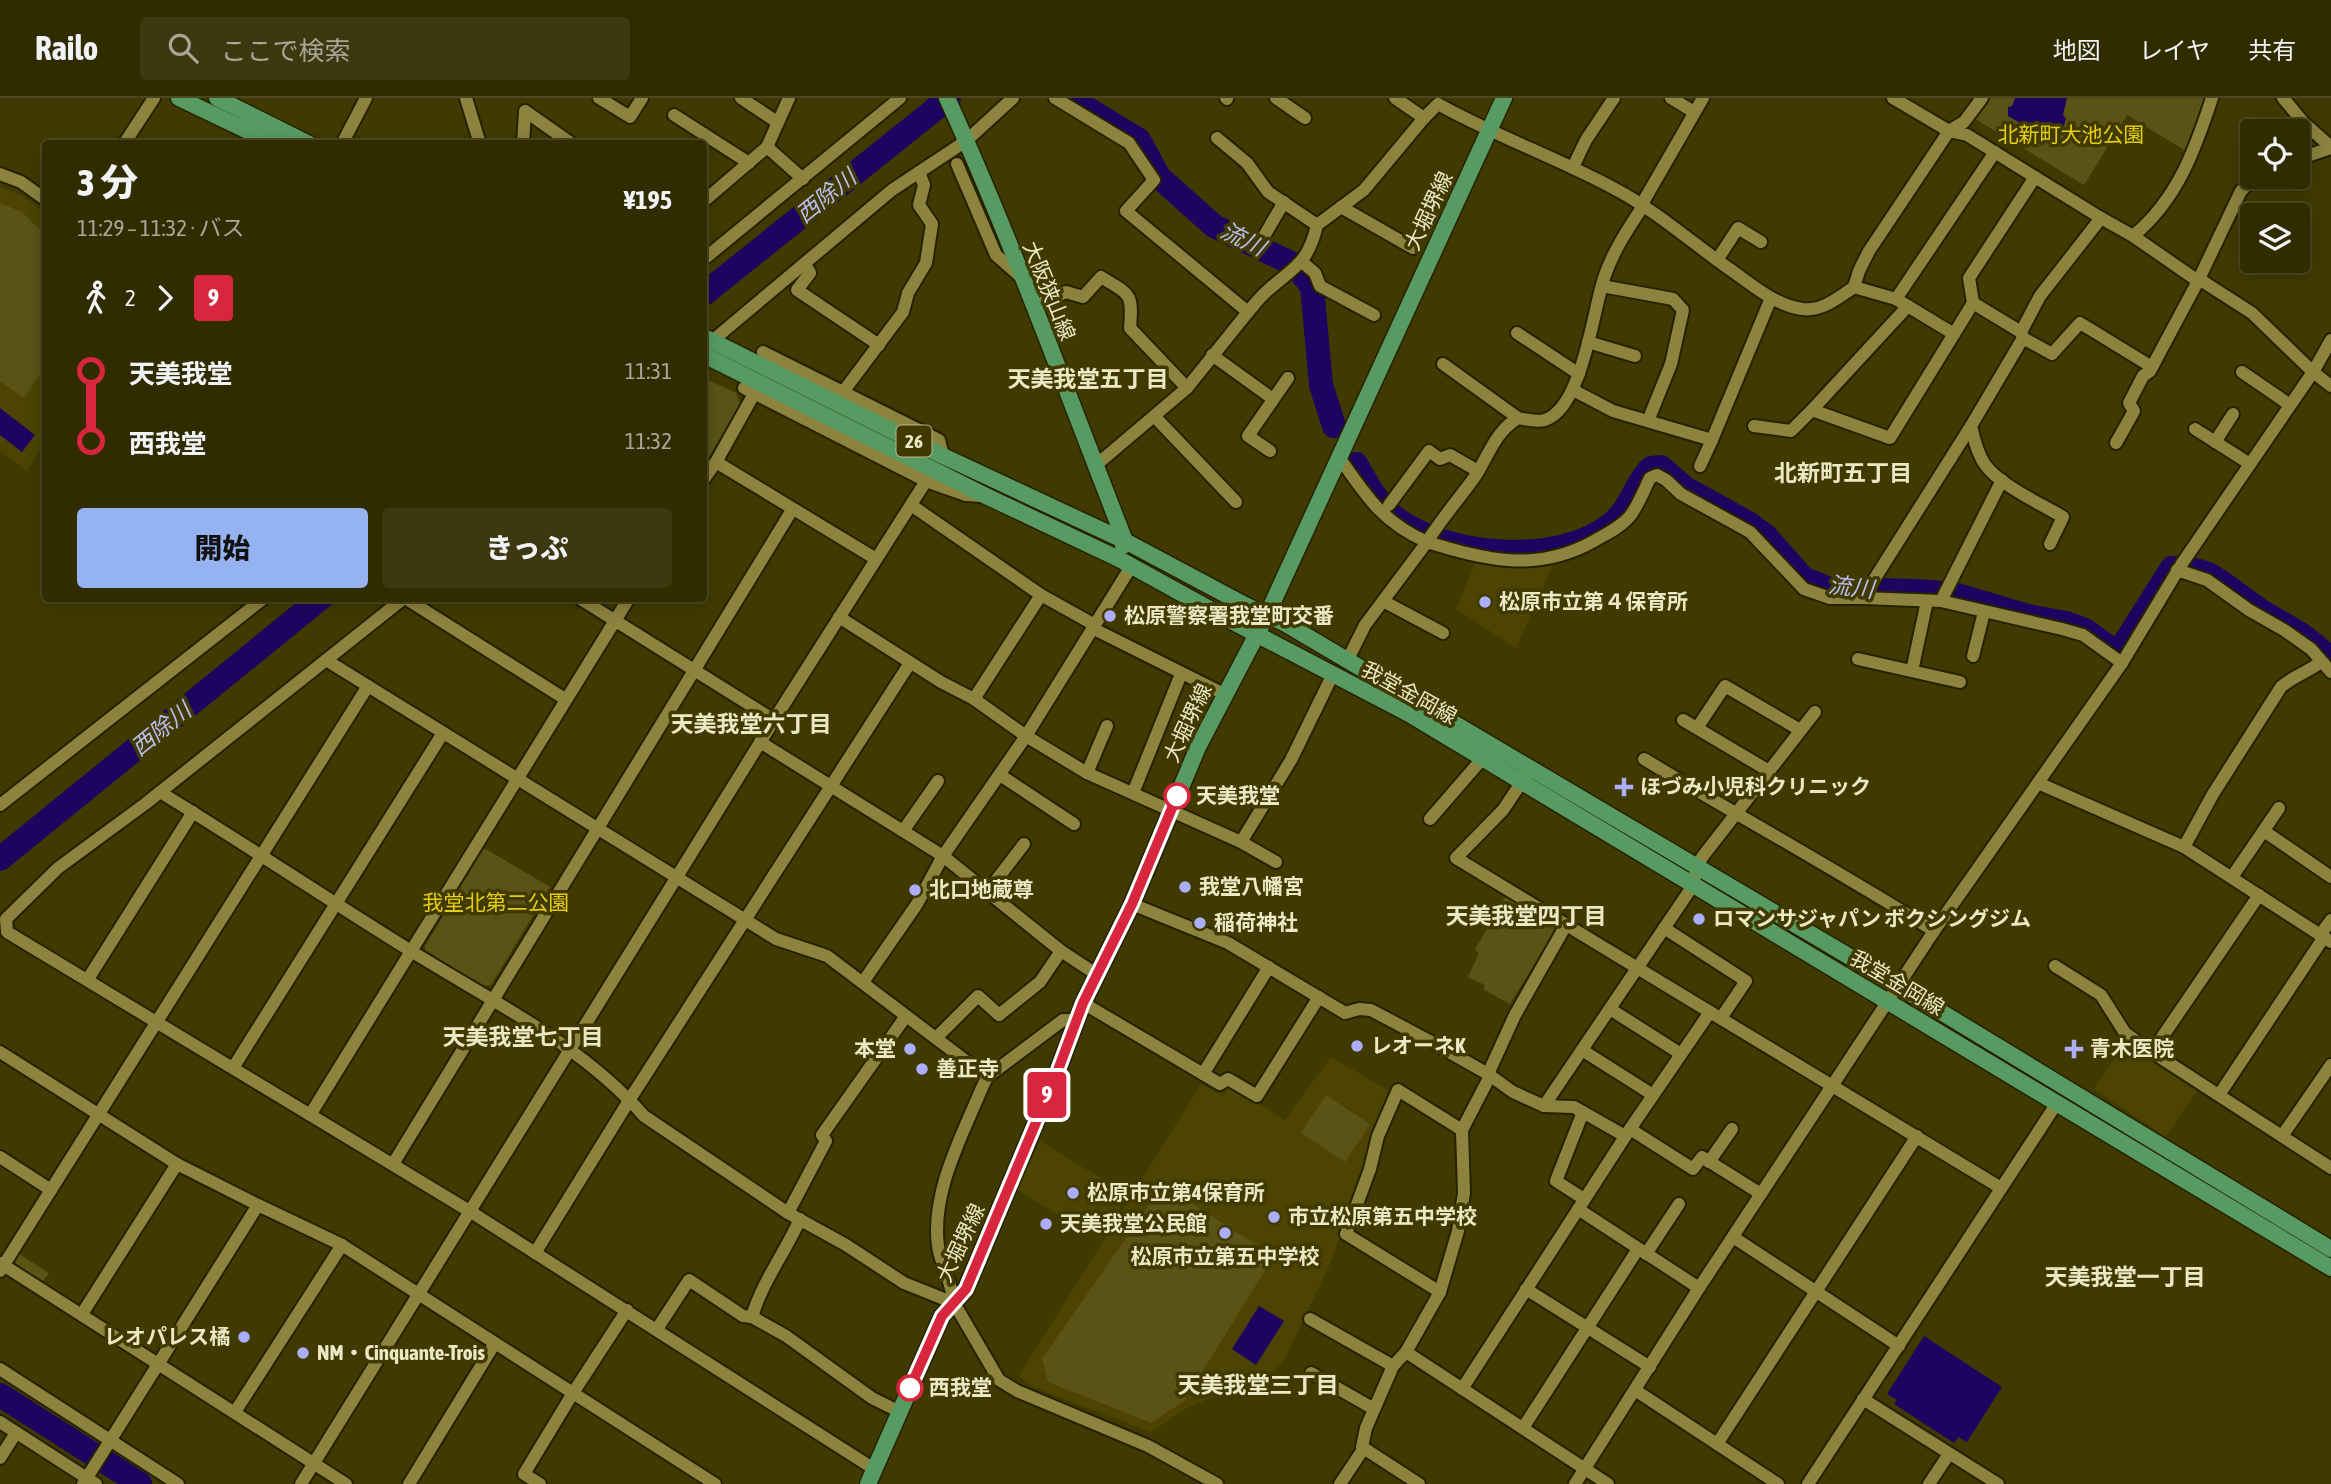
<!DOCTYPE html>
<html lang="ja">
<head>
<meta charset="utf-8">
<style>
	body { margin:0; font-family:"Asap Condensed","Noto Sans JP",sans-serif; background:#3d380f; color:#f1f3f6; height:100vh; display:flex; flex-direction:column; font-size:26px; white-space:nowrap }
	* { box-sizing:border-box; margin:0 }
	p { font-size:23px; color:#a8a799 }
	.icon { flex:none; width:38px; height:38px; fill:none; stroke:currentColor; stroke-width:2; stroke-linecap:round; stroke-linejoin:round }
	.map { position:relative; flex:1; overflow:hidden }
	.details { position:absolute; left:42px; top:42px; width:665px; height:462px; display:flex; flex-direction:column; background:#312c00; border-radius:7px; box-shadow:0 4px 18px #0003,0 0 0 2px #4c4822 }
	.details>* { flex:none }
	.badge { padding:0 14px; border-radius:5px; font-size:24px; line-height:46px }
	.controls { position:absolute; left:2240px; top:21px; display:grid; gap:14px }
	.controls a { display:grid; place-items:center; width:70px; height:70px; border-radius:7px; background:#312c00; box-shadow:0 4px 18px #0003,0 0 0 2px #4c4822; font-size:35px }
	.map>.badge { position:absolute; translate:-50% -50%; box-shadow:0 0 0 4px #fff }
	.legs { display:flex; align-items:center; gap:10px; height:77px; padding:0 35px; font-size:23px }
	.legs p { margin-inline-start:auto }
	.overview { display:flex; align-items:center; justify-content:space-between; height:119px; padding:0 35px }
	h1 { font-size:38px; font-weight:800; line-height:52px }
	.primary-button { display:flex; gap:14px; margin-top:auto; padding:14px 35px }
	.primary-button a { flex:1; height:80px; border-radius:7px; background:#95b2f1; color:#111; font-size:28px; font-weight:800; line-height:80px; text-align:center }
	.primary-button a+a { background:#3d380f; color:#f1f3f6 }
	ul { padding:0 35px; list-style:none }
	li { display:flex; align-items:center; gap:24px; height:70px; font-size:26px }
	li i { display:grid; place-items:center; width:10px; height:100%; margin:0 9px; background:currentColor }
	li i::after { content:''; width:18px; height:18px; margin:-9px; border:5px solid; border-radius:50%; background:#312c00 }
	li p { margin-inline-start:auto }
	li:first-child i { background:linear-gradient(#0000 50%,currentColor 0) }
	li:last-child i { background:linear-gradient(currentColor 50%,#0000 0) }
	header { display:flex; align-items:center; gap:42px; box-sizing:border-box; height:98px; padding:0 35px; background:#312c00; border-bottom:2px solid #4c4822 }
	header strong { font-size:33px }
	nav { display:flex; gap:38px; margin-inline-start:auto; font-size:24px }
	.search { width:490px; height:63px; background:#3d380f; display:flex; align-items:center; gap:18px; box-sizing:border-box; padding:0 24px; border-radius:7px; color:#a8a799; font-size:26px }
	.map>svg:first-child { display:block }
	.built { fill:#4c4400 }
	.green { fill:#5b5316 }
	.water { fill:#1e0461 }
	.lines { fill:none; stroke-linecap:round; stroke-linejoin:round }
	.river { stroke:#1e0461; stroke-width:24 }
	.minor-casing { stroke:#262100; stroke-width:16 }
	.major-casing { stroke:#262100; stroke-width:19 }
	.minor { stroke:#8c833f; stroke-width:12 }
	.major { stroke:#589b62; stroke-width:16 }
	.line-1-casing { stroke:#fff; stroke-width:16 }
	.line-1 { stroke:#d7263d; stroke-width:10 }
	.poi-dot { fill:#abaffb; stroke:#413a00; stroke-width:2.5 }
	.stop-1-dot { fill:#fff; stroke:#d7263d; stroke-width:3.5 }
	.labels { text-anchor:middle; stroke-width:7; stroke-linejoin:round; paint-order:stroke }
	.shield { fill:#413a00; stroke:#b9b48b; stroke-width:2 }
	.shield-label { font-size:19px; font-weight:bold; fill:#ece8c6 }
	.park-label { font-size:21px; fill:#e3cd14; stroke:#413a00 }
	.street-label { font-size:21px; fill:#ece8c6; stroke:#413a00 }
	.poi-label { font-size:21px; font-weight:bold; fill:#ece8c6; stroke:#413a00; text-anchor:start }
	.stop-label { font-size:21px; font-weight:bold; fill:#ece8c6; stroke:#413a00; text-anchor:start }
	.water-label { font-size:23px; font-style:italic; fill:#babeef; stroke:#413a00 }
	.neighbourhood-label { font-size:23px; font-weight:bold; fill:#ece8c6; stroke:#413a00 }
</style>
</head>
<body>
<header>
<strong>Railo</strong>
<div class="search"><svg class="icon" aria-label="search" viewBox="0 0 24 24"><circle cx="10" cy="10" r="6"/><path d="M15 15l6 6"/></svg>ここで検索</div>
<nav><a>地図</a><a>レイヤ</a><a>共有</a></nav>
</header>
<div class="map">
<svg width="2331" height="1386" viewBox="0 0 2331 1386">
	<rect width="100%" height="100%" fill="#413a00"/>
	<g class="built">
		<polygon points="0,89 25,99 45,115 45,344 27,373 0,353"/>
		<polygon points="1477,461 1552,469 1516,550 1456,511"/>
		<polygon points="2127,941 2199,989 2166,1039 2094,991"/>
		<polygon points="1331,959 1391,994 1330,1166 1285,1261 1275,1272 1187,1310 1151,1334 1030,1288 1019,1278 1201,986 1223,998 1229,988 1285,1022"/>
		<polygon points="1040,1043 1128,1097 1101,1142 1017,1092"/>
	</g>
	<g class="green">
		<polygon points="1986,0 2205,0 2186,53 2127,17 2084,87 1972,19"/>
		<polygon points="0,105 22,114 45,137 45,268 24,300 0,283"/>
		<polygon points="704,280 736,295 740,306 704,368"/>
		<polygon points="484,750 550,789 491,887 483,888 425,852 425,848"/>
		<polygon points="1505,799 1553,828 1554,834 1510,906 1484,892 1485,887 1468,879 1479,855 1475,852"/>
		<polygon points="1326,997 1370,1026 1345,1064 1301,1035"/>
		<polygon points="1163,1087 1274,1158 1184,1303 1151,1325 1048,1284 1042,1261"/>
		<polygon points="19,1156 49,1175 43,1183 16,1168 15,1162"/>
	</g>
	<g class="water">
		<path d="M2015,0H2067L2063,17L2066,20L2064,28C2046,45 2025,27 2008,18V9L2012,8Z"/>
		<polygon points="0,310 35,337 22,354 0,337"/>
		<polygon points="1259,1208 1284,1223 1256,1267 1232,1251"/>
		<polygon points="1924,1238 2002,1289 1967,1344 1958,1339 1954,1345 1894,1306 1897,1302 1887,1296"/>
	</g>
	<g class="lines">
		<g class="river">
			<polyline points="1070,0 1139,42 1159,79 1214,128 1295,167 1312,189 1321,287 1334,328"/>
			<polyline points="704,196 949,0"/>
			<path d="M1356,366C1367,384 1376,404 1393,418C1444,459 1558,469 1611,426C1631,411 1634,386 1651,370L1661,369L1685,390L1750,426L1766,438L1803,480L1829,491L1917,493L1954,496L2028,518L2066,525L2085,532L2113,552L2122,549L2172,470C2186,470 2198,471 2210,477C2228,487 2243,501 2260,512C2288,530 2308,536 2331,563"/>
			<polyline points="0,761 321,500"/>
			<polyline points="0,1297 140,1386"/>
		</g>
		<g class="minor-casing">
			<g id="minor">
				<polyline points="466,0 480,46"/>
				<polyline points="599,0 630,19 642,0"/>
				<polyline points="741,0 777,24"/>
				<path d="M1055,0L1129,45L1154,82L1126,113L1248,214C1254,207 1260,199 1267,193C1294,169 1308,166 1317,127L1364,92L1424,20L1438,6C1495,38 1558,60 1615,91C1655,112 1691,144 1728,170C1750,185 1774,207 1802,211C1821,214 1840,199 1854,189"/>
				<polyline points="1226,0 1227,1"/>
				<polyline points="1276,0 1305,20"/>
				<polyline points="1395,0 1424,20"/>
				<polyline points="1671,0 1694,14"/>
				<polyline points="1893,0 1949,33 1869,153 1859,173 1854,189 1896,201 1954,236 1973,205 2021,234"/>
				<polyline points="2283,0 2304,25 2331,49"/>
				<polyline points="674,17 749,65"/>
				<polyline points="1949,33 1967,37 2101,120"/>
				<polyline points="1949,33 1964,24 1982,0"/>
				<polyline points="1217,40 1247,65 1268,94 1317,127"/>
				<polyline points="124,46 154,0"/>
				<polyline points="342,46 366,0"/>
				<polyline points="523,46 525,13 572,46"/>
				<polyline points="767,49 789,0"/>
				<polyline points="2298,61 2331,50"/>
				<polyline points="957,66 996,157 1021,179"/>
				<polyline points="1573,69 1586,42 1614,0"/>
				<polyline points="0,76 21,84 46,102"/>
				<polyline points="704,103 767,49 803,81"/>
				<polyline points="1642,106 1703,0"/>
				<path d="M1643,108C1628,131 1613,153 1604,180C1593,213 1582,310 1545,322C1537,324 1527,322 1518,320C1496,333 1489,356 1476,377C1460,400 1441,421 1427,444C1486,462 1537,475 1594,443C1606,436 1621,429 1630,418C1638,408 1644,392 1650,380L1657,377L1666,382L1681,396L1750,434L1804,491L1830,500H1863"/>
				<polyline points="1341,109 1413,150"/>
				<path d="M2133,138C2177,102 2195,52 2212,0"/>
				<polyline points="1260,145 1284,104"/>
				<polyline points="704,161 900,0"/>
				<polyline points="1717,162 1738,130 1761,144"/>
				<polyline points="1302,164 1315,175 1320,188 1374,217"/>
				<polyline points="805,166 810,175 797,192 879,247"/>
				<polyline points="1602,188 1673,201 1683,212 1671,266 1648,323"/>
				<polyline points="1896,201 1995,54"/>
				<polyline points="1973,205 1969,180 2035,79"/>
				<polyline points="1908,208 1812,312 1890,340 1954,236"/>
				<path d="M1033,209L1066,194L1083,199L1101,179C1130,197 1133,194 1130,230L1187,290"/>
				<polyline points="1517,235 1579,276"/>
				<polyline points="2023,240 2052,256 2080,225 2152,269"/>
				<polyline points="2331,242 2313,274 2331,288"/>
				<polyline points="1588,244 1635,258"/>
				<polyline points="706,248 892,92 966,43 1013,0"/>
				<polyline points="763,254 939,342 943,358"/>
				<polyline points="1212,257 1273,301"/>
				<polyline points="1443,266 1518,320"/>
				<polyline points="2242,274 2290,307"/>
				<polyline points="744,290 926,383 966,397 982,398"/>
				<polyline points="1573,292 1613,313 1712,342 1700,368"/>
				<polyline points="843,294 903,214 908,195 926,165 932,126 919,107 924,87 919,74"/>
				<polyline points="1155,319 1236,404"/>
				<polyline points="1754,328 1791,333 1812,312"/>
				<path d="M1971,328C1974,341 1977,354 1984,365C1997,386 2041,406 2063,419L2050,446"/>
				<polyline points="2195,331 2250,366"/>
				<polyline points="1712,342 1771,200"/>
				<polyline points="2215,344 2233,316"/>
				<polyline points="2116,345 2134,313 2129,305 2143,278 2150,273 2198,183"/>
				<polyline points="1270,353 1248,338 1288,280"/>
				<path d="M1339,359C1366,398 1382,424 1427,444L1365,527L1348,561"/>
				<polyline points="716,364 876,461"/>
				<polyline points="1095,368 1187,290 1248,214"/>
				<polyline points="704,381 716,364 754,296"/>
				<polyline points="911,407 1041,497"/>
				<polyline points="1389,407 1429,353 1440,361 1450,357 1478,373"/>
				<polyline points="2177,472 2207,482 2249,512 2284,532 2311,551 2331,574"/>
				<polyline points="404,500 145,706 58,770 6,821 7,834 471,1114 874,1371"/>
				<polyline points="405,500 565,601"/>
				<polyline points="579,500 774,622"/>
				<polyline points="1383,503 1443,535"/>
				<polyline points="1941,503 2002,382"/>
				<polyline points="839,519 941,584 974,601 1026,638 1087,675 1241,744 1276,764"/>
				<polyline points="1092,530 1224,596"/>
				<polyline points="1973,558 1984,514"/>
				<polyline points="1858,561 1960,584"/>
				<polyline points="326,562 776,841 827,858 987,979"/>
				<polyline points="2122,565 2181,467 2313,274 2252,215 2199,181"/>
				<polyline points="1912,573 1927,503"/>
				<polyline points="974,601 1041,497 1093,526"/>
				<polyline points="1683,622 1769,673"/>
				<polyline points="1697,630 1725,588 1800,632"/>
				<polyline points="760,644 943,758 1061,853 1096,876"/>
				<path d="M1644,661C1740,719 1839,773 1934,833"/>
				<polyline points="1531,670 1503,712 1456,760 1710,914"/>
				<polyline points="1087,675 1107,628"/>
				<polyline points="1000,677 1074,726"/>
				<polyline points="2038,685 2184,749 2331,844"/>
				<path d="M160,694C245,746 327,801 411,853C491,903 581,946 644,1018L788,1115L846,1147L904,1185L954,1205"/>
				<polyline points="1133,695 1181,576"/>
				<polyline points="0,707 264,500"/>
				<polyline points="1430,721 1482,661"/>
				<polyline points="903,733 938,683"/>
				<polyline points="2264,733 2331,779"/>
				<polyline points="1241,744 1291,662 1333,576"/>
				<path d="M2184,749L2213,696L2281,589C2293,578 2308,574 2321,564"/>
				<polyline points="2232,779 2279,710"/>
				<polyline points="988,793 1024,746"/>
				<polyline points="2259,797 2152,954 2331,1070"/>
				<polyline points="1132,806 1228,845 1345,915 1359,911 1371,912 1435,946 1488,976 1513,994 1544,1008 1574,1009 1625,1038"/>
				<polyline points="1664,830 1746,883 1721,920"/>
				<polyline points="2320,837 2331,822"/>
				<polyline points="2055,868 2101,897 2125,935 2152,954"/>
				<polyline points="88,881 193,714"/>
				<polyline points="863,884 917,806 943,758 1026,638 1132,467"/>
				<polyline points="1083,905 1220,986 1228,981 1257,998 1319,899"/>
				<polyline points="1610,911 1681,956"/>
				<path d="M1076,922H1063L987,979L981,992C961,1040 931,1095 938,1148C941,1168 952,1185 954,1205L999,1282L1017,1293L1148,1348L1217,1386"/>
				<polyline points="936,940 978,898 999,917 1040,884 1061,853"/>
				<polyline points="1582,952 1653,997"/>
				<polyline points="0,954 177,1066 258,1107 83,1386"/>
				<polyline points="233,970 443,635"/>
				<polyline points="1203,976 1269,869"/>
				<polyline points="1488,976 1515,917 1566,827"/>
				<polyline points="2219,997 2324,839"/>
				<polyline points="1544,1008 1694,786 1696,769 1703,758 1815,614"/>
				<polyline points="1583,1014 1556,1083 1584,1101"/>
				<polyline points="310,1017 629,500"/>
				<polyline points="1630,1031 1693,1071 1702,1059 1761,1096"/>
				<polyline points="2282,1038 2331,967"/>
				<polyline points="0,1059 51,1092"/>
				<polyline points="1709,1064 1732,1031"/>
				<polyline points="393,1066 792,412"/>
				<polyline points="258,1107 342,1147 715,1386"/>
				<polyline points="1578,1111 1699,1190"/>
				<polyline points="788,1115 826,1043 822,1037 906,918"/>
				<polyline points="1733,1139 1899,1248"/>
				<polyline points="535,1155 630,1001 910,565"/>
				<polyline points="1646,1156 1679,1106"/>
				<polyline points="0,1165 346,1386"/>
				<polyline points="0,1173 368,588"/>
				<polyline points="1526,1191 1650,1269"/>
				<polyline points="1440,1194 1346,1136 1370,1071 1378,1038 1398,992 1462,1032"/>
				<polyline points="82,1216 177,1066"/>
				<path d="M752,1219C762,1184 785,1155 800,1121"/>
				<polyline points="1310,1221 1393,1268"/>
				<polyline points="657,1231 689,1182 743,1218 752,1219 786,1238 872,1300 900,1314"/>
				<polyline points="1406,1254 1608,1386"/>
				<polyline points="0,1271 178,1386"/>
				<polyline points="1311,1275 1374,1311"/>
				<polyline points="1462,1291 1630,1031 1710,914 2001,1090"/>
				<polyline points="1635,1292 1778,1386"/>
				<polyline points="1863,1301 1998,1386"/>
				<polyline points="235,1314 342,1147"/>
				<polyline points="0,1324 96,1386"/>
				<polyline points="1523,1330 1638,1151"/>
				<polyline points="1717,1346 1917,1038"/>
				<polyline points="0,1360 16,1335"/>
				<polyline points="301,1386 774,622 926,383"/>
				<polyline points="409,1386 495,1245"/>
				<polyline points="540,1386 524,1376 573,1295 627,1212"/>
				<polyline points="1340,1386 1364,1350"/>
				<polyline points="1419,1386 1362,1349 1366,1330 1393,1268 1406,1254 1440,1194 1458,1133 1464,1095 1462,1032 1490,978"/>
				<polyline points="1575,1386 1699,1190 1934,833 2122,565 2083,537 2062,531 1941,503 1863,500 1865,496 1971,328 2023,240 2021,234 2040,198 2101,120 2133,138 2198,183 2241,93 2255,79"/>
				<polyline points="1808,1386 2057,1005"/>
				<polyline points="1929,1386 1949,1356"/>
			</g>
		</g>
		<g class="major-casing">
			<g id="major">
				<polyline points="179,0 275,46"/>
				<polyline points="217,0 309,46"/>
				<path d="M947,0C1013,145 1067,295 1125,443L1123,448"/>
				<polyline points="704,239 943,358 1125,443 1245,507 1286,526 1872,872 2331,1151"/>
				<polyline points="704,257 986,398 1119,461 1235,525 1409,616 2331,1170"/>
				<polyline points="868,1386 942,1218 966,1191 1058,972 1083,905 1132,806 1198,649 1267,517 1504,0"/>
			</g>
		</g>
		<use href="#minor" class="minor"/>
		<use href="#major" class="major"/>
	</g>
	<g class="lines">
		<g class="line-1-casing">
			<polyline id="line-1" points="910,1290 942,1218 966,1191 1058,972 1083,905 1132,806 1177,698"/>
		</g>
		<use href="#line-1" class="line-1"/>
	</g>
	<g class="poi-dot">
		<circle cx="1485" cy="504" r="7"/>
		<circle cx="1110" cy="518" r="7"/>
		<path d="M1620.5 678.5h7v7h7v7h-7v7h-7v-7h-7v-7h7z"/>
		<circle cx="1185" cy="789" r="7"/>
		<circle cx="915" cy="792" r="7"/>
		<circle cx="1699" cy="821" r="7"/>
		<circle cx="1200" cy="825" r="7"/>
		<circle cx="1357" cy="948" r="7"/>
		<circle cx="910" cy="951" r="7"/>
		<path d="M2070.5 940.5h7v7h7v7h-7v7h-7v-7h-7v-7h7z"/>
		<circle cx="922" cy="971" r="7"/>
		<circle cx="1073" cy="1095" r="7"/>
		<circle cx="1274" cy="1119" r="7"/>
		<circle cx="1046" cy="1126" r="7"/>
		<circle cx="1225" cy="1135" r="7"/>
		<circle cx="244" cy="1239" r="7"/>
		<circle cx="303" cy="1255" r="7"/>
	</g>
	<g class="stop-1-dot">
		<circle cx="1177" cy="698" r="12"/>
		<circle cx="910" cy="1290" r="12"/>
	</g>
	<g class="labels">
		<rect class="shield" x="896.5" y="327.5" width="35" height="31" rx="5"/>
		<g class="shield-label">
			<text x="914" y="350">26</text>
		</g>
		<g class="park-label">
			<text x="2071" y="44">北新町大池公園</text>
			<text x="496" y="812">我堂北第二公園</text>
		</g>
		<g class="street-label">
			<text transform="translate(1429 113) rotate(-65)" y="7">大堀堺線</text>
			<text transform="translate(1049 193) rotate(68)" y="7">大阪狭山線</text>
			<text transform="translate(1409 595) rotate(29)" y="7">我堂金岡線</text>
			<text transform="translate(1188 625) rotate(-65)" y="7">大堀堺線</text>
			<text transform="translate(1897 885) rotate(31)" y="7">我堂金岡線</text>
			<text transform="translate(961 1145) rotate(-65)" y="7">大堀堺線</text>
		</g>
		<g class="poi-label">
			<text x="1499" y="511">松原市立第４保育所</text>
			<text x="1124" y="525">松原警察署我堂町交番</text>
			<text x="1640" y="696">ほづみ小児科クリニック</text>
			<text x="1199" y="796">我堂八幡宮</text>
			<text x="929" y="799">北口地蔵尊</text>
			<text x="1713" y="828">ロマンサジャパン ボクシングジム</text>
			<text x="1214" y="832">稲荷神社</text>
			<text x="1371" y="955">レオーネK</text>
			<text x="896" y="958" text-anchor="end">本堂</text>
			<text x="2090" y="958">青木医院</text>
			<text x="936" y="978">善正寺</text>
			<text x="1087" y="1102">松原市立第4保育所</text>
			<text x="1288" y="1126">市立松原第五中学校</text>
			<text x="1060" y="1133">天美我堂公民館</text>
			<text x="1225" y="1166" text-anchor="middle">松原市立第五中学校</text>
			<text x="230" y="1246" text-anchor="end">レオパレス橘</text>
			<text x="317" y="1262">NM・Cinquante-Trois</text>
		</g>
		<g class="stop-label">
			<text x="1196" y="705">天美我堂</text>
			<text x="929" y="1297">西我堂</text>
		</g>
		<g class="water-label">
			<text transform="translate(826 98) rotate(-39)" y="8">西除川</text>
			<text transform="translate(1243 141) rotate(26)" y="8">流川</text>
			<text transform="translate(1851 489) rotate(6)" y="8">流川</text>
			<text transform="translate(161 631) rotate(-39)" y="8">西除川</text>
		</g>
		<g class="neighbourhood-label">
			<text x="1088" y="289">天美我堂五丁目</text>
			<text x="1843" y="383">北新町五丁目</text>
			<text x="751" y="634">天美我堂六丁目</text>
			<text x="1526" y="826">天美我堂四丁目</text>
			<text x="523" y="947">天美我堂七丁目</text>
			<text x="2125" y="1187">天美我堂一丁目</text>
			<text x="1258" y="1295">天美我堂三丁目</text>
		</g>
	</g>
</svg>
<div class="controls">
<a><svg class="icon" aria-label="locate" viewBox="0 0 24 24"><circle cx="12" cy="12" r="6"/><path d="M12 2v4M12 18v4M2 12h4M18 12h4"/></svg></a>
<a><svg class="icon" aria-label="layers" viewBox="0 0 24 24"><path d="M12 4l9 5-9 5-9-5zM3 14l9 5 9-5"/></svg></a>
</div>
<b class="badge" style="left:1047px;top:997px;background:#d7263d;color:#fff">9</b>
<section class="details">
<div class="overview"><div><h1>3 分</h1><p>11:29 – 11:32 · バス</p></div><b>¥195</b></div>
<div class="legs"><svg class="icon" aria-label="walk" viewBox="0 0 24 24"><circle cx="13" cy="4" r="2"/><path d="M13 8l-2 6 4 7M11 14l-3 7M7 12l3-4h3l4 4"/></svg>2<svg class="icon" aria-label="forward" viewBox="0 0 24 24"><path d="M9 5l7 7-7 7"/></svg><b class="badge" style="background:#d7263d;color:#fff">9</b></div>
<ul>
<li><i style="color:#d7263d"></i><b>天美我堂</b><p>11:31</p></li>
<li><i style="color:#d7263d"></i><b>西我堂</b><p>11:32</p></li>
</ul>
<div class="primary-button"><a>開始</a><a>きっぷ</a></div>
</section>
</div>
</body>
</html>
